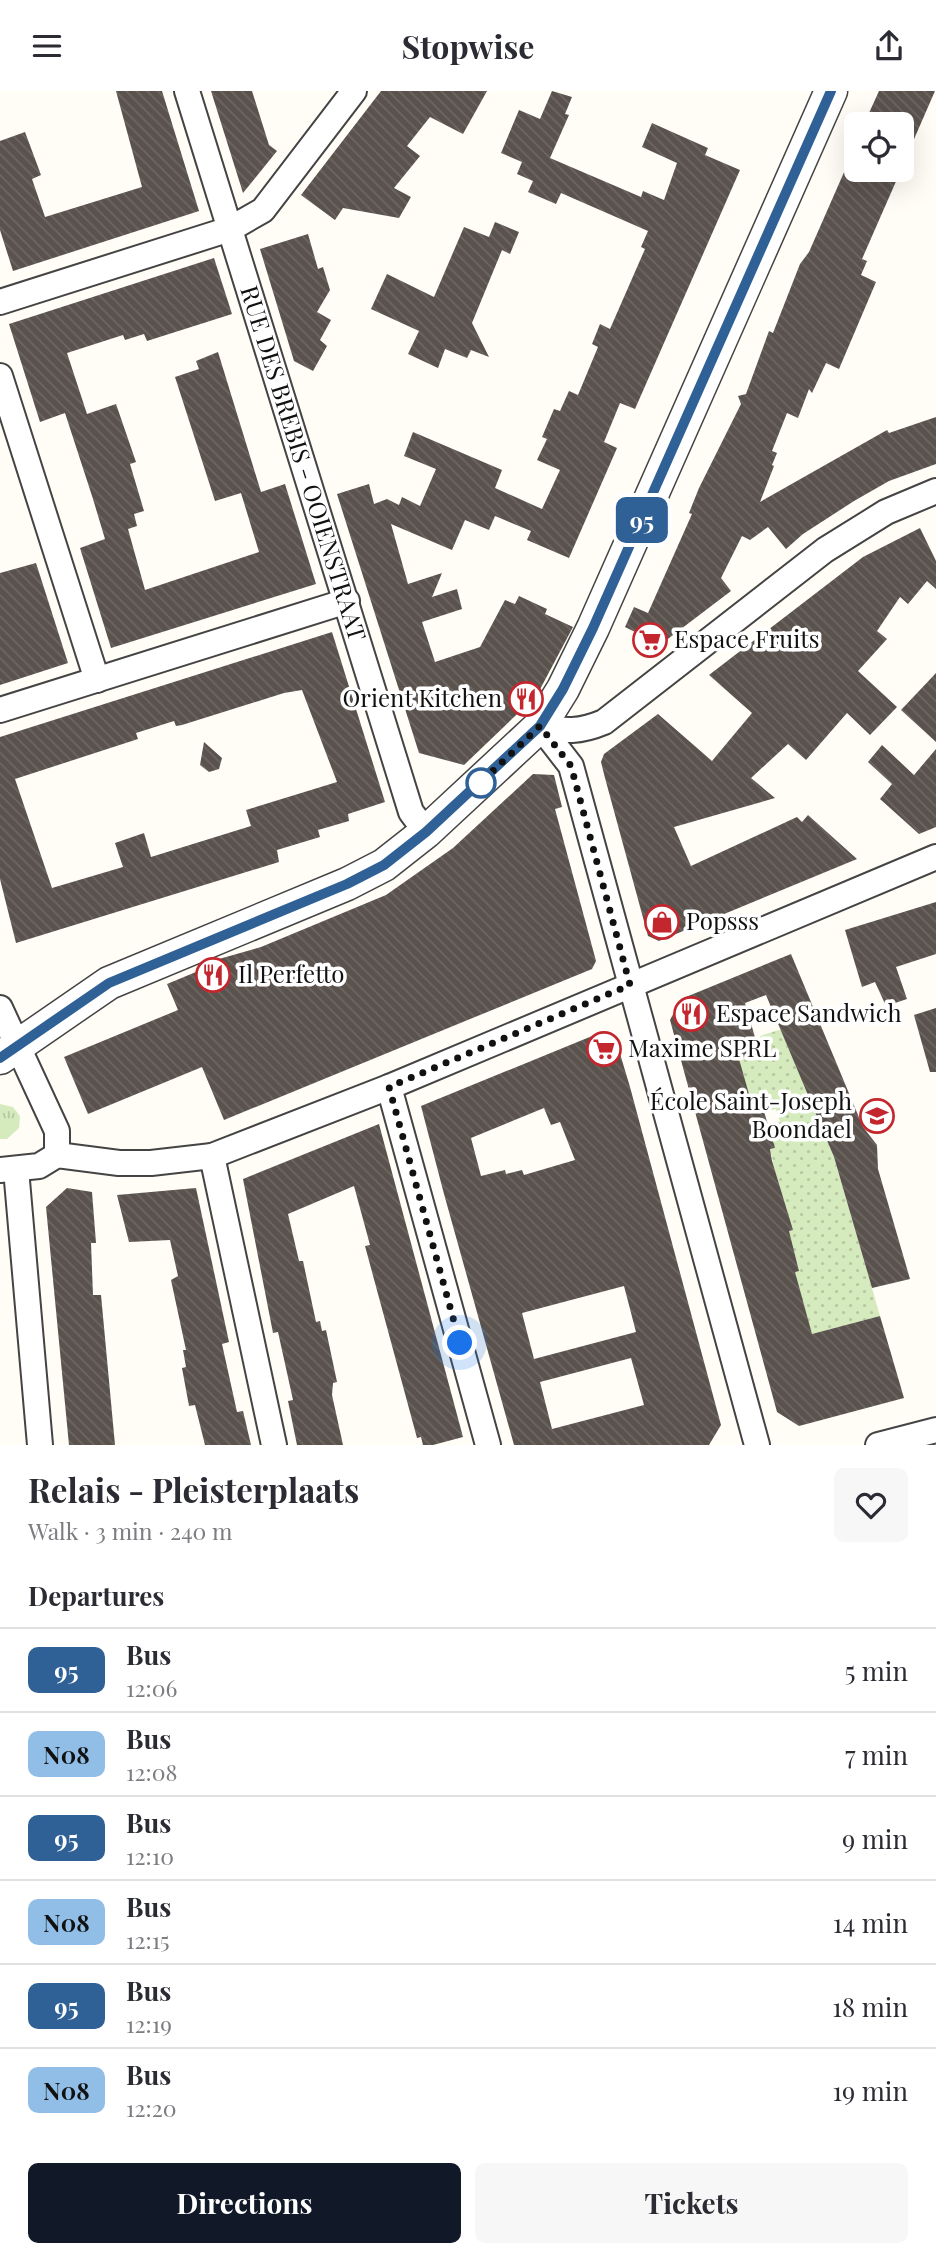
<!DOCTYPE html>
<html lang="en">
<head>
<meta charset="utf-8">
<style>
	body { margin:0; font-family:"Playfair Display",serif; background:#f7f7f7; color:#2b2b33; height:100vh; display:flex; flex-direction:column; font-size:26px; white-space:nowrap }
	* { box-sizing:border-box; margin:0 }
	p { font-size:23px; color:#7c7c81 }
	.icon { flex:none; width:38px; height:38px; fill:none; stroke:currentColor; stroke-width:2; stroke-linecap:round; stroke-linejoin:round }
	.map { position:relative; height:1354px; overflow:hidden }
	.drawer { display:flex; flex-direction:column; background:#fff; flex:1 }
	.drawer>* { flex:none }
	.badge { padding:0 14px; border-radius:10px; font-size:24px; line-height:46px }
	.buttons { position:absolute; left:844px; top:21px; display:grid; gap:14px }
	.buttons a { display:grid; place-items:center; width:70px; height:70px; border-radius:10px; background:#fff; box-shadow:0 7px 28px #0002; font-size:35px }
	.you { position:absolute; width:35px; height:35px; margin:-18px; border:5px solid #fff; border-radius:50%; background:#1a73e8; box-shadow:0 0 0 10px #1a73e833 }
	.map>.badge { position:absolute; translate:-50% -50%; box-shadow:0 0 0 4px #fff }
	h2 { padding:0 28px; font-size:26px; line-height:63px }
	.round { display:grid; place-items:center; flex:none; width:74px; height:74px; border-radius:10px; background:#f7f7f7 }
	.overview { display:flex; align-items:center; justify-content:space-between; height:119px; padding:0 28px }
	h1 { font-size:33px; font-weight:700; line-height:52px }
	.action { display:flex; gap:14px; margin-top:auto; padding:14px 28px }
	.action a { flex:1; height:80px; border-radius:10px; background:#111827; color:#fff; font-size:28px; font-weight:700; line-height:80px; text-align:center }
	.action a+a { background:#f7f7f7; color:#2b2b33 }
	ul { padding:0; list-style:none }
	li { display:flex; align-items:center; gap:21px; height:84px; padding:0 28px; border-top:2px solid #e1e1e2 }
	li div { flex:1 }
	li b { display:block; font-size:26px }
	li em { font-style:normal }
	li .badge { min-width:77px; font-weight:700; text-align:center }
	header { display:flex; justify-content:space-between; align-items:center; height:91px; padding:0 28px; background:#fff; font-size:32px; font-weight:700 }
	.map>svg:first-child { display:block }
	.grass { fill:url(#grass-tufts) }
	.park { fill:url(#park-dots) }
	.building { fill:url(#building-back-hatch); fill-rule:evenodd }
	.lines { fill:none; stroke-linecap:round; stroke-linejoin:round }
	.minor-casing { stroke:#444; stroke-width:28 }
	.tertiary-casing { stroke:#444; stroke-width:35 }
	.minor { stroke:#fff; stroke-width:24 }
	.tertiary { stroke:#fff; stroke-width:32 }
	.line-casing { stroke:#fff; stroke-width:16 }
	.line { stroke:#306196; stroke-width:10 }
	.walk { stroke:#111; stroke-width:7; stroke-dasharray:0 12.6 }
	.stop-dot { fill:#fff; stroke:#306196; stroke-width:3.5 }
	.labels { text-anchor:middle; stroke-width:7; stroke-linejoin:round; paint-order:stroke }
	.street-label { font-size:24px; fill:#111; stroke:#fff }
	.poi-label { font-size:24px; fill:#111; stroke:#fff; text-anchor:start }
</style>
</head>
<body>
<header><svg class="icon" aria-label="menu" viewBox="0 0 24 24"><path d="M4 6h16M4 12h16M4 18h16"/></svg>Stopwise<svg class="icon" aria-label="share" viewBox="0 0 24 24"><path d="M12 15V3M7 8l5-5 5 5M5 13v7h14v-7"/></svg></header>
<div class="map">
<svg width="936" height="1354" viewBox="0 0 936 1354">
	<defs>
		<pattern id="grass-tufts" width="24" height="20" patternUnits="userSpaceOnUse" patternTransform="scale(1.75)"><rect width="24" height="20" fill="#d5ebbd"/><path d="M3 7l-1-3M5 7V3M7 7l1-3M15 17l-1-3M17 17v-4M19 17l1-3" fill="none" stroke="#b6c8a1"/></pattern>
		<pattern id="park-dots" width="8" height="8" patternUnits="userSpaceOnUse" patternTransform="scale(1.75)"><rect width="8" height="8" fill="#d5ebbd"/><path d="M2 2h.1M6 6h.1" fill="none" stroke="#b6c8a1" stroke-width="1.8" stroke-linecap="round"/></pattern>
		<pattern id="building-back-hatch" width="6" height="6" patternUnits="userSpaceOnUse" patternTransform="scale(1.75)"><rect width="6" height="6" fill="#5a524d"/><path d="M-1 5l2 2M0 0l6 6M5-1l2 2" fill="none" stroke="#6d6662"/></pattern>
	</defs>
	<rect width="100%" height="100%" fill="#fffdf5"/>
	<polygon class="grass" points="0,1013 13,1016 20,1025 19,1037 7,1048 0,1048"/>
	<polygon class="park" points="782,938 834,1066 880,1225 801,1246 805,1217 791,1182 799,1179 795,1164 785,1167 786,1141 792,1139 786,1116 751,1076 773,1070 770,1058 775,1057 767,1035 780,1031 776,1018 763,1021 761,1014 753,1017 747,997 737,1000 731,977 750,947 756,962 764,958 760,945"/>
	<g class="building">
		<polygon points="116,0 162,0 199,120 13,180 0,139 0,50 25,41 41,84 32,88 45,126 142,96"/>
		<polygon points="211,0 252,0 269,54 277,60 243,102"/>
		<polygon points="381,0 487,0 463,43 430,26 407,55 420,65 394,97 411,106 399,127 343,117 335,129 301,104"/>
		<polygon points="552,0 572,6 565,23 569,24 550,67 641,106 643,100 664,109 677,72 642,56 652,32 708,57 705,64 740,79 635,318 620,312 604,351 617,357 569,467 527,449 531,440 495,425 489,439 465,429 452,459 391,433 408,493 442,482 432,506 457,498 462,518 422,531 435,571 480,556 505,509 515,513 519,505 547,518 545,523 573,536 537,604 464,674 419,662 337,403 369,393 374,413 387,408 399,414 402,406 420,415 436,378 404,365 413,341 502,379 495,397 542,418 560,379 537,369 547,348 542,346 554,318 560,320 569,300 578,304 598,256 592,253 600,233 610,238 645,158 641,156 648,140 561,102 556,113 528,101 533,90 517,83 522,71 501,62 519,19 540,28"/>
		<polygon points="879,0 935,0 901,78 901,33 864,33"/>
		<polygon points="845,79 901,79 862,168 867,170 861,184 876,191 839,278 826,272 812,302 809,298 798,327 787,322 772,360 777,362 772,374 774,375 760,411 887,339 889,342 936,326 936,373 889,390 854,410 803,443 786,458 768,436 750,449 742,445 721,487 731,500 652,560 637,548 639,543 625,536 634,516 648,522 692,423 689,422 699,397 741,313 738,305 746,303 769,240 773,242 800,173 809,161"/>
		<polygon points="495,131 519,141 510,163 502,159 472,232 489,266 471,259 467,267 445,258 438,277 408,263 419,240 371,218 387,183 434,206 464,136 489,146"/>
		<polygon points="308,143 318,178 323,176 330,199 317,221 331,229 320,249 327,255 313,280 294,270 260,158"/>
		<polygon points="214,167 232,223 147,250 144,243 125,249 123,244 67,262 87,323 116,313 136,371 130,373 144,420 134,423 137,435 128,438 145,499 259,461 241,402 215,410 175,286 199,278 196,270 218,261 261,401 285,393 316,493 111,557 80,457 105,448 93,408 65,322 40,331 9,233"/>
		<polygon points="920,437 936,470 936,498 927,490 908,513 900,506 877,540 887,548 858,580 897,616 870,644 847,622 806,669 788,653 751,687 775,707 674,736 691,775 797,726 802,731 808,724 857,768 659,850 648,845 605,687 601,671 604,663 658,623 712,670 752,622 709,584 863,466"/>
		<polygon points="36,472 68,572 0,594 0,482"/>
		<path d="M332,541L385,711L348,723L349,730L318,739L320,746L277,759L279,771L16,852L0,788V646ZM302,599L337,691L246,719L251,735L151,766L144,742L115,752L123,776L52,797L15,688L138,648L136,642L174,630L176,635L182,634L284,602Z"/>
		<polygon points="936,582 936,651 901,619"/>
		<polygon points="204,651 222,667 219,678 209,681 200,674"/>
		<polygon points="882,654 914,684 936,658 936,736 919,743 880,708 892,693 868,671"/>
		<polygon points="533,683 554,684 562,716 555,718 596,870 592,878 224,1029 202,976 88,1023 64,966 178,919 167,893 220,871 219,868 261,856 386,804 453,757"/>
		<polygon points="936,811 936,863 896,876 907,908 886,915 875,891 862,896 845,839"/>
		<polygon points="791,863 863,1036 877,1054 878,1078 910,1188 872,1197 834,1066 766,904 745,912 759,960 739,968 753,1017 762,1014 775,1057 770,1058 772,1070 793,1139 789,1140 799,1180 795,1181 812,1243 880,1225 904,1307 799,1335 777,1321 670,929 681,908"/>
		<polygon points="936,917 936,981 930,981 914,924"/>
		<path d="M597,943L618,956L630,996L721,1334L709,1354H514L444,1103L421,1015ZM544,1017L551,1034L560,1031L575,1069L524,1084L522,1079L506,1083L505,1079L481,1085L471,1047ZM624,1195L636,1241L534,1268L522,1222ZM631,1267L644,1314L552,1338L540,1291Z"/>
		<polygon points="379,1033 463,1346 433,1354 423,1354 421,1346 417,1347 365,1155 370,1154 354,1095 288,1123 299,1170 303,1170 316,1231 320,1230 322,1240 326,1239 337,1291 333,1292 332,1304 343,1354 297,1354 288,1310 293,1309 278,1241 273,1242 243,1088"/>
		<polygon points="67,1097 92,1101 96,1152 91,1152 93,1204 101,1204 115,1354 69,1354 46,1116"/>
		<polygon points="196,1097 229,1251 222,1253 237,1321 243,1320 251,1354 205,1354 195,1314 189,1315 182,1277 186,1276 183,1259 186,1259 171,1189 178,1185 170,1149 129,1151 117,1104"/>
	</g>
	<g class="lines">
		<g class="minor-casing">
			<g id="minor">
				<path id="s1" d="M187,0L411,721L426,741"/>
				<polyline points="0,211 230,138 263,119 354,0"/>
				<polyline points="0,285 97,589"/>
				<polyline points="0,619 347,510"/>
				<polyline points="540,635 571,675 757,1354"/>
				<path d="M540,635C565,641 580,641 604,631L825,459L886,421L936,400"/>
				<polyline points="0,917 57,1040 57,1064"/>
				<polyline points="389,996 488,1354"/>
				<polyline points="212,1065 274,1354"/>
				<polyline points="16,1078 40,1354"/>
				<polyline points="0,1079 39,1075 57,1064 119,1072 151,1072 212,1065 389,996 936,766"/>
				<polyline points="878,1354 936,1339"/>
			</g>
		</g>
		<g class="tertiary-casing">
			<polyline id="tertiary" points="0,967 109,892 347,793 384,774 426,741 540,635 563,598 593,537 831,0"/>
		</g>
		<use href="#minor" class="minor"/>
		<use href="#tertiary" class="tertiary"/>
	</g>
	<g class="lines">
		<g class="line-casing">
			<polyline id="line" points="0,967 109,892 347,793 384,774 426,741 540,635 563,598 593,537 831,0"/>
		</g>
		<use href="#line" class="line"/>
		<polyline class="walk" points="460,1252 389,996 630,894 571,675 540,635 476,696 481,692"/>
	</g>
	<defs>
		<g id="supermarket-ring" transform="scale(1.75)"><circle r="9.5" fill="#fff" stroke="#c4262e" stroke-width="1.5"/><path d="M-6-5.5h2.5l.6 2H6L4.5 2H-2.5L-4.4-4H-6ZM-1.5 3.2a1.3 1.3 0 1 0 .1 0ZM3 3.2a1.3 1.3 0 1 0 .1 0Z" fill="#c4262e"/></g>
		<g id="restaurant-ring" transform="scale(1.75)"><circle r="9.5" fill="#fff" stroke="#c4262e" stroke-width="1.5"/><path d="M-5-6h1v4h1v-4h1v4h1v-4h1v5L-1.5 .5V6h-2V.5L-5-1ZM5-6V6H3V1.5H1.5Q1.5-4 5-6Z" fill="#c4262e"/></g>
		<g id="shop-ring" transform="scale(1.75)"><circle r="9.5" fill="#fff" stroke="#c4262e" stroke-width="1.5"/><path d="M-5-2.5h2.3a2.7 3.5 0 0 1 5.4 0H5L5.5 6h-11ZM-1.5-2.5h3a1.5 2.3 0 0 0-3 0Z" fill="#c4262e"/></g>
		<g id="school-ring" transform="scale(1.75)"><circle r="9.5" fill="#fff" stroke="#c4262e" stroke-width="1.5"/><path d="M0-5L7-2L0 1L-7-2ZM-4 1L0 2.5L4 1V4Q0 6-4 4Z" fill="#c4262e"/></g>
	</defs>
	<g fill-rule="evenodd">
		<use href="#supermarket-ring" x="650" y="549"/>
		<use href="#restaurant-ring" x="526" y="608"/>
		<use href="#shop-ring" x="662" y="831"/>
		<use href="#restaurant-ring" x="213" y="884"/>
		<use href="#restaurant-ring" x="691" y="923"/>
		<use href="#supermarket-ring" x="604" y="958"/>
		<use href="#school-ring" x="877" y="1025"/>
	</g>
	<circle class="stop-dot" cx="481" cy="692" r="14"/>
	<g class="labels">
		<g class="street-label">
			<text dy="8" stroke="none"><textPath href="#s1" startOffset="390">RUE DES BREBIS - OOIENSTRAAT</textPath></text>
		</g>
		<g class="poi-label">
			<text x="674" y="557">Espace Fruits</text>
			<text x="502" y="616" text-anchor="end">Orient Kitchen</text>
			<text x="686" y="839">Popsss</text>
			<text x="238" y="892">Il Perfetto</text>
			<text x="716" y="931">Espace Sandwich</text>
			<text x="628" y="966">Maxime SPRL</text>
			<text x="852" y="1019" text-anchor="end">École Saint-Joseph<tspan x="852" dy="28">Boondael</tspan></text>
		</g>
	</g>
</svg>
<div class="buttons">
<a><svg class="icon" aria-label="locate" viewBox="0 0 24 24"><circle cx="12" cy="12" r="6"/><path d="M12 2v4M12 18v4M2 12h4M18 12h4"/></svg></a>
</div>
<div class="you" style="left:460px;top:1252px"></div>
<b class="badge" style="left:642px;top:429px;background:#306196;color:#fff">95</b>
</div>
<section class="drawer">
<div class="overview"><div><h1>Relais - Pleisterplaats</h1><p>Walk · 3 min · 240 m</p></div><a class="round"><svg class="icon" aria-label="heart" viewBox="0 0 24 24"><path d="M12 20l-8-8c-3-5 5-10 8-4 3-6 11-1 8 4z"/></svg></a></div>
<h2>Departures</h2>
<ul>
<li><span class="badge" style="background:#306196;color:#fff">95</span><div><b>Bus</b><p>12:06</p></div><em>5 min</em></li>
<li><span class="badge" style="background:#91bee7;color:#111">N08</span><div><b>Bus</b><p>12:08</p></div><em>7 min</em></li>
<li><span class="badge" style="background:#306196;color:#fff">95</span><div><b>Bus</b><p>12:10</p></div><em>9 min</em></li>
<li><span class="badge" style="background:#91bee7;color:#111">N08</span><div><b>Bus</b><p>12:15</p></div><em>14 min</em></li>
<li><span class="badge" style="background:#306196;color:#fff">95</span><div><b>Bus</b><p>12:19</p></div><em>18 min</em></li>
<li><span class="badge" style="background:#91bee7;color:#111">N08</span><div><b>Bus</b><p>12:20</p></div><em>19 min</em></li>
</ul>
<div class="action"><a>Directions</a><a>Tickets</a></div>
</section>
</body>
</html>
